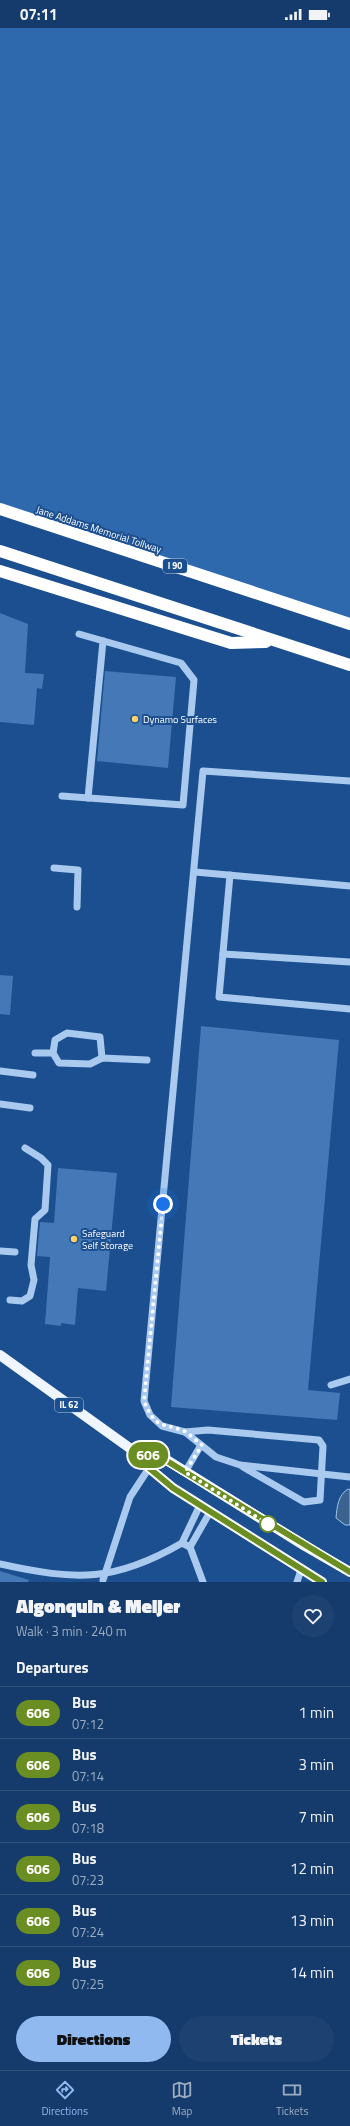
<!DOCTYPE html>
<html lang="en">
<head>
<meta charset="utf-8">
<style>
	body { margin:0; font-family:"Titillium Web",sans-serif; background:#1d4271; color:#f1f3f6; height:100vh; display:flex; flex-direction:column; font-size:15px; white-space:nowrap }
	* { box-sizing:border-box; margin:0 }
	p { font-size:13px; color:#9dadc1 }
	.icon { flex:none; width:22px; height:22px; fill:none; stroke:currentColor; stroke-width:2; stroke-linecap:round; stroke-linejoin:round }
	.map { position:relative; height:1554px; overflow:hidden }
	.details { display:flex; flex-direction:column; background:#143b6b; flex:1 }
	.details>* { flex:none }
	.badge { padding:0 8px; border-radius:13px; font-size:14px; line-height:26px }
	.you { position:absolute; width:20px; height:20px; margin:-10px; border:3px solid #fff; border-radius:50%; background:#1a73e8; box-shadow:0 0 0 6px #1a73e833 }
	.map>.badge { position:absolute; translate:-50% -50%; box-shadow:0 0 0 2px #fff }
	h2 { padding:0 16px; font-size:15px; line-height:36px }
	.round { display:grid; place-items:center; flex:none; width:42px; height:42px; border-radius:21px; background:#1d4271 }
	.overview { display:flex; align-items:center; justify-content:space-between; height:68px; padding:0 16px }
	h1 { font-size:19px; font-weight:800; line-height:30px }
	.primary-button { display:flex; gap:8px; margin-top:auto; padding:8px 16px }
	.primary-button a { flex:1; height:46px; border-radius:24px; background:#90b9f0; color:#111; font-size:16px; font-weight:800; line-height:46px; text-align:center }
	.primary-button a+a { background:#1d4271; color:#f1f3f6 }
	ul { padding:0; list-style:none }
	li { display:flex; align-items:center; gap:12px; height:52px; padding:0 16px; border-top:1px solid #33557e }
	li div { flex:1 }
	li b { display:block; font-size:15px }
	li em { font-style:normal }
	li .badge { min-width:44px; font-weight:700; text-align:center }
	.status { display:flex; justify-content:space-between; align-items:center; height:28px; padding:0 20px; background:#143b6b; direction:ltr }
	.status svg { height:11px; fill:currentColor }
	.tabs { display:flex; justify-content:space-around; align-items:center; height:56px; border-top:1px solid #33557e; background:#143b6b; font-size:11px; color:#9dadc1 }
	.tabs a { display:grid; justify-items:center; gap:2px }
	.tabs .selected { color:#90b9f0 }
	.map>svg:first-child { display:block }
	.green { fill:#2e69ad }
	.water { fill:#3c6290; stroke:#9cc4f0 }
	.building { fill:#4478b7 }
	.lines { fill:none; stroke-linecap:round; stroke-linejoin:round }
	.minor { stroke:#a9c9ee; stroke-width:7 }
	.major { stroke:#f0f6ff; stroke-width:10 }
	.highway { stroke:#fff; stroke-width:12 }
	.line-casing { stroke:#fff; stroke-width:9 }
	.line { stroke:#6b8e23; stroke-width:6 }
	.walk { stroke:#fff; stroke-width:4; stroke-dasharray:0 7.2 }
	.poi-dot { fill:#ffd166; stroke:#1b4f8f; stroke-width:1.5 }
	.stop-dot { fill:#fff; stroke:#6b8e23; stroke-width:2 }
	.labels { text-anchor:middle; stroke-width:4; stroke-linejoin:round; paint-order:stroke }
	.shield { fill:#1b4f8f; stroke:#bbcadd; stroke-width:1 }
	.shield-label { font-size:9px; font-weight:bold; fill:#fff }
	.street-label { font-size:10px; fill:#fff; stroke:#1b4f8f }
	.poi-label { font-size:10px; fill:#fff; stroke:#1b4f8f; text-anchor:start }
</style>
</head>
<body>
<div class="status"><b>07:11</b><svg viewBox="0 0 49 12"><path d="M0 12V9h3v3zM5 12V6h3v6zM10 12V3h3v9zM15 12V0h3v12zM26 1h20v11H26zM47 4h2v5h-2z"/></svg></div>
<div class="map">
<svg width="350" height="1554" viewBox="0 0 350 1554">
	<rect width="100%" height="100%" fill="#1b4f8f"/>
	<polygon class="green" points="0,0 350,0 350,593 0,481"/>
	<path class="water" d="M348,1461L350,1462V1497H345L336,1490C337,1479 338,1467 348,1461Z"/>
	<g class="building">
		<polygon points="0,585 28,596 25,645 44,646 42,661 37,660 34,697 0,694"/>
		<polygon points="105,643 176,649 168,740 97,733"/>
		<polygon points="0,947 13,948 10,987 0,986"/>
		<polygon points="201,998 339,1012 308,1362 340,1365 337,1392 171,1379"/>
		<polygon points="58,1140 117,1145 106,1263 78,1260 75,1297 61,1295 61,1298 45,1296 50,1229 37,1228 40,1194 54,1195"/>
		<polygon points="0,1543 29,1552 28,1554 0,1554"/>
	</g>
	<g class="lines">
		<g class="minor">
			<polyline points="350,753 203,743 144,1373 150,1387 162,1398 185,1404 216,1429 240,1437 350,1449"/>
			<polyline points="62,768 183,777 194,652 181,635 79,606"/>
			<polyline points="88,770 103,613"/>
			<polyline points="54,840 78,842 77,879"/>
			<polyline points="195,844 350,858"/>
			<polyline points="230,847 219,969 350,981"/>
			<polyline points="223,926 350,934"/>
			<polyline points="35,1025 53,1025 59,1035 90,1036 102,1030 147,1032"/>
			<polyline points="53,1025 55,1012 67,1005 100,1009 102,1030"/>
			<polyline points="0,1043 33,1047"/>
			<polyline points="0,1076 30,1080"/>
			<polyline points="0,1223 15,1224"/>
			<polyline points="10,1272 22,1273 30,1268 34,1252 31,1237 35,1191 45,1182 48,1137 41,1130 25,1120"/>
			<polyline points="331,1357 350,1351"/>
			<polyline points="185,1404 208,1402 319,1412 323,1418 320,1472 304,1474 243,1439"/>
			<polyline points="185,1444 201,1417"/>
			<polyline points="182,1515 200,1477"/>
			<polyline points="190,1519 210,1484"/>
			<path d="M0,1536C77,1553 115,1554 182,1515L190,1519L203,1554"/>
			<polyline points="103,1552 130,1469 149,1440"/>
			<polyline points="297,1554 301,1542"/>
		</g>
		<g class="major">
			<polyline points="0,1327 138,1426 149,1440 173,1460 322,1554"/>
			<polyline points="138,1426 162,1429 305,1518 350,1544"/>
		</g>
		<g class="highway">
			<polyline points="0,481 350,596"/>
			<polyline points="0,523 350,637"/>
			<polyline points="0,543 231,615 266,614"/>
		</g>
	</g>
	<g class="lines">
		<g class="line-casing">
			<polyline id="line" points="322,1554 173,1460 149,1440 138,1426 162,1430 350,1544"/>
		</g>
		<use href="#line" class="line"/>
		<path class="walk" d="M163,1176L144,1373C155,1401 161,1394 184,1403C190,1406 196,1413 202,1417L185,1444L268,1496"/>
	</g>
	<g class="poi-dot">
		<circle cx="135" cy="691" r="4"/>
		<circle cx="74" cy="1211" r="4"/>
	</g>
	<circle class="stop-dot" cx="268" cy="1496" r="8"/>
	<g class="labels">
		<g class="shield">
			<rect x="163" y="531" width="24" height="14" rx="3"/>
			<rect x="55" y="1370" width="28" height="14" rx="3"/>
		</g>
		<g class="shield-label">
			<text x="175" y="541">I 90</text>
			<text x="69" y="1380">IL 62</text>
		</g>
		<g class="street-label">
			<text transform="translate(99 501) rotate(18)" y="4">Jane Addams Memorial Tollway</text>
		</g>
		<g class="poi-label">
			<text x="143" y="695">Dynamo Surfaces</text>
			<text x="82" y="1209">Safeguard<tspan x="82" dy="12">Self Storage</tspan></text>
		</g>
	</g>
</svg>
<div class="you" style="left:163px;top:1176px"></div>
<b class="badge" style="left:148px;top:1427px;background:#6b8e23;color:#fff">606</b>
</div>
<section class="details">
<div class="overview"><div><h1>Algonquin &amp; Meijer</h1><p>Walk · 3 min · 240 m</p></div><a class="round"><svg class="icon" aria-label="heart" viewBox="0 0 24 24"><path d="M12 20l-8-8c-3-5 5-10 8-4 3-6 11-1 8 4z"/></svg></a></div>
<h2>Departures</h2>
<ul>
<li><span class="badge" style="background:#6b8e23;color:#fff">606</span><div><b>Bus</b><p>07:12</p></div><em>1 min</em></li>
<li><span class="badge" style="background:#6b8e23;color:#fff">606</span><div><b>Bus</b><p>07:14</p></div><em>3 min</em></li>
<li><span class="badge" style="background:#6b8e23;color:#fff">606</span><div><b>Bus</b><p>07:18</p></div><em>7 min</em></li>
<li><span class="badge" style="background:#6b8e23;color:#fff">606</span><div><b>Bus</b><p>07:23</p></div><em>12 min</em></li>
<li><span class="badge" style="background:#6b8e23;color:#fff">606</span><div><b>Bus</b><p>07:24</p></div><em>13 min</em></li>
<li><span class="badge" style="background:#6b8e23;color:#fff">606</span><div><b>Bus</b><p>07:25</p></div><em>14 min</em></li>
</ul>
<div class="primary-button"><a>Directions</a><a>Tickets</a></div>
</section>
<nav class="tabs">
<a class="selected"><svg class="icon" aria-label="directions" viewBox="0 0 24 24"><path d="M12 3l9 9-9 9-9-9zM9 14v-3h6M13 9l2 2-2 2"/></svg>Directions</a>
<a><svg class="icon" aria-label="map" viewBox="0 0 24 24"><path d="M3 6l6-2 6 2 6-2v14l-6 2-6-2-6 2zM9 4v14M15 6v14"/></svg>Map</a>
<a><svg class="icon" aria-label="tickets" viewBox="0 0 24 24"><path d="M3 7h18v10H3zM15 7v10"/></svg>Tickets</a>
</nav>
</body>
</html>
